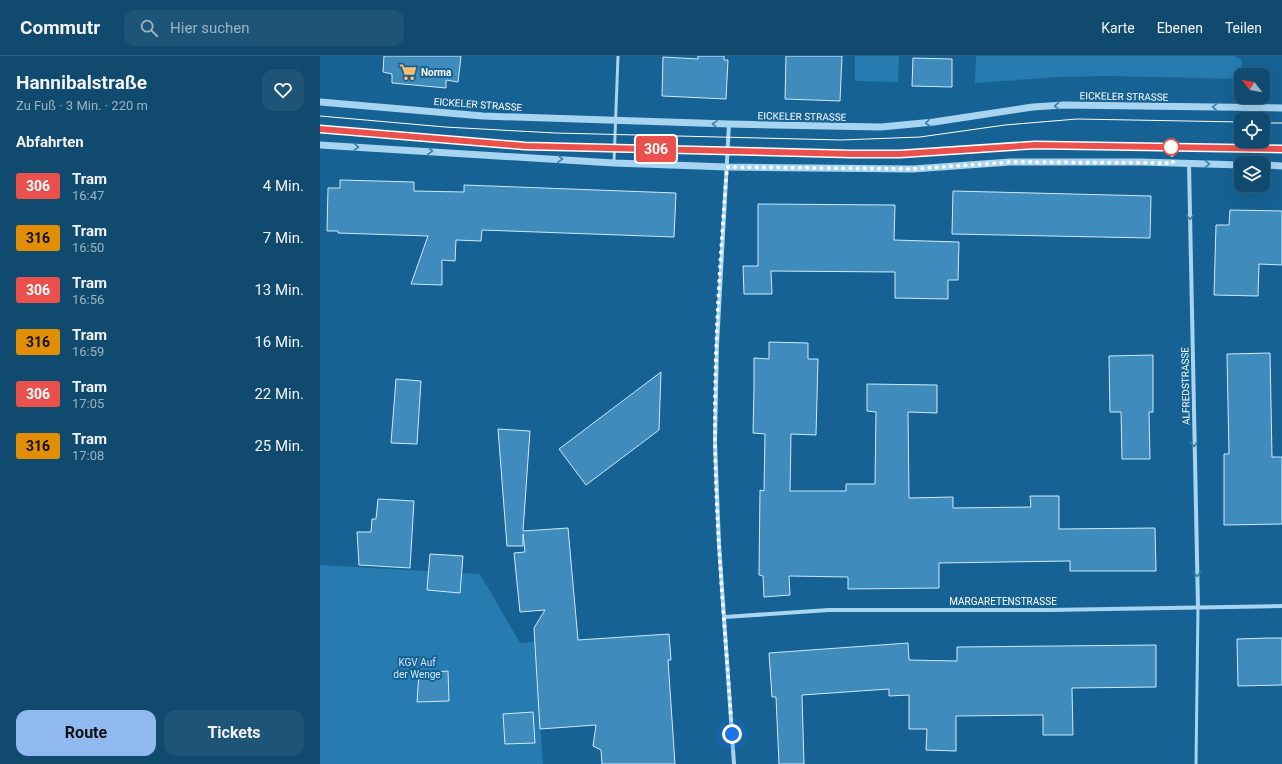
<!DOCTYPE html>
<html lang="de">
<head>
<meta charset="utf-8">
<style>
	body { margin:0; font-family:Roboto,sans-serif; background:#1e5477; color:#f1f3f6; height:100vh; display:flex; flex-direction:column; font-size:15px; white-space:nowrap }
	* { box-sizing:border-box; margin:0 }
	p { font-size:13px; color:#9cb3c3 }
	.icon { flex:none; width:22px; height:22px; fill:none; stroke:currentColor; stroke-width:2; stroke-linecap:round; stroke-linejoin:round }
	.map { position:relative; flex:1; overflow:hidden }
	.panel { display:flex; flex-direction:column; background:#104a6f; width:320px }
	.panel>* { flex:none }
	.badge { padding:0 8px; border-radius:3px; font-size:14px; line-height:26px }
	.needle { width:26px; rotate:301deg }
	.controls { position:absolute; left:914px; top:12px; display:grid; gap:8px }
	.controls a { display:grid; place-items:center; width:36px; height:36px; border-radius:8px; background:#104a6f; box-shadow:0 4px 16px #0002,0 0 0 1px #306282; font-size:20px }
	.you { position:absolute; width:20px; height:20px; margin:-10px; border:3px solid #fff; border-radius:50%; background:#1a73e8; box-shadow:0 0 0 6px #1a73e833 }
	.map>.badge { position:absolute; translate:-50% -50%; box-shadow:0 0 0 2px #fff }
	h2 { padding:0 16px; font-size:15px; line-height:36px }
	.round { display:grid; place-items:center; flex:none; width:42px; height:42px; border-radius:12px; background:#1e5477 }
	.head { display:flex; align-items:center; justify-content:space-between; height:68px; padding:0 16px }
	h1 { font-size:19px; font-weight:700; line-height:30px }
	.primary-button { display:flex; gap:8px; margin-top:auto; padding:8px 16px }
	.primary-button a { flex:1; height:46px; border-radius:12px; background:#90b9f0; color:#111; font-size:16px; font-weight:700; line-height:46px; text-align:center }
	.primary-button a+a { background:#1e5477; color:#f1f3f6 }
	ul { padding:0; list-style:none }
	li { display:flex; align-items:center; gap:12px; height:52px; padding:0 16px }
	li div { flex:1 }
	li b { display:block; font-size:15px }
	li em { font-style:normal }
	li .badge { min-width:44px; font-weight:700; text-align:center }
	header { display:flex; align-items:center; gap:24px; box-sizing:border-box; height:56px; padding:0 20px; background:#104a6f; border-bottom:1px solid #306282 }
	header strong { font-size:19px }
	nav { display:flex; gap:22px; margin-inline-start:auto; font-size:14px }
	.search { width:280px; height:36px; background:#1e5477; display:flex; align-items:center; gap:10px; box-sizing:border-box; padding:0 14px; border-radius:12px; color:#9cb3c3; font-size:15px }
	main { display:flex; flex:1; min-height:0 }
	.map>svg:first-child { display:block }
	.green { fill:#267bb1 }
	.building { fill:#3f8bbc; stroke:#ceeafc }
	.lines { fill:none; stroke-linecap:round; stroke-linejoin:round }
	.service { stroke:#a7d4f1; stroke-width:3 }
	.minor { stroke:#a7d4f1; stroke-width:4 }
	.tertiary { stroke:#a7d4f1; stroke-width:7 }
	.tram { stroke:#fff; stroke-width:1 }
	.oneway { stroke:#3a7eab }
	.line-casing { stroke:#fff; stroke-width:9 }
	.line { stroke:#ea504c; stroke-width:6 }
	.walk { stroke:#fff; stroke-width:4; stroke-dasharray:0 7.2 }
	.stop-dot { fill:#fff; stroke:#ea504c; stroke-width:2 }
	.labels { text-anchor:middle; stroke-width:4; stroke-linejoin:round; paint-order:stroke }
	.poi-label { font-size:10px; font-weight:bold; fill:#fff; stroke:#166294; text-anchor:start }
	.street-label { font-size:10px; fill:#fff; stroke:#166294 }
	.park-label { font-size:10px; fill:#ceeafc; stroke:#166294 }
</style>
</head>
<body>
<header>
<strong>Commutr</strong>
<div class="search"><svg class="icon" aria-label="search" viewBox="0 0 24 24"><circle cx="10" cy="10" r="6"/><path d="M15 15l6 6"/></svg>Hier suchen</div>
<nav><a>Karte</a><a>Ebenen</a><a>Teilen</a></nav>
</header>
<main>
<section class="panel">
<div class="head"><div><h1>Hannibalstraße</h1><p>Zu Fuß · 3 Min. · 220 m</p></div><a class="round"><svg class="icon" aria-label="heart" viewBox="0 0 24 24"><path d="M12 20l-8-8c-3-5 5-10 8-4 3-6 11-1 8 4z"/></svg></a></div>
<h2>Abfahrten</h2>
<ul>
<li><span class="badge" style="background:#ea504c;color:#fff">306</span><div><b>Tram</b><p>16:47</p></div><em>4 Min.</em></li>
<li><span class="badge" style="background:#e28e07;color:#111">316</span><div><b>Tram</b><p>16:50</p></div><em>7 Min.</em></li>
<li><span class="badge" style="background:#ea504c;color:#fff">306</span><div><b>Tram</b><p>16:56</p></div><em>13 Min.</em></li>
<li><span class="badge" style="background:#e28e07;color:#111">316</span><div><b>Tram</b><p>16:59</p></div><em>16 Min.</em></li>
<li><span class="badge" style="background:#ea504c;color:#fff">306</span><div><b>Tram</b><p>17:05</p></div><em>22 Min.</em></li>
<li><span class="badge" style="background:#e28e07;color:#111">316</span><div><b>Tram</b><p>17:08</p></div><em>25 Min.</em></li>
</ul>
<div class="primary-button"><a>Route</a><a>Tickets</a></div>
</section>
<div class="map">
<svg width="962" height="708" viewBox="0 0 962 708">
	<rect width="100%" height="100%" fill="#166294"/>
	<g class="green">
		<polygon points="535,0 579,0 578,26 535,25"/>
		<polygon points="656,0 913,0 922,4 921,23 786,20 740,21 655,27"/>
		<polygon points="0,509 160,518 200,587 215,586 223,708 0,708"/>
	</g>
	<g class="building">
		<polygon points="64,0 141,0 138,26 126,24 126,32 72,27 72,18 63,16"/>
		<polygon points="378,0 404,0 404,4 408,4 406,43 342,40 343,1 378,3"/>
		<polygon points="466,0 522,0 520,45 465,43"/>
		<polygon points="593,2 632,3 632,31 592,30"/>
		<polygon points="20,124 94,126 94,135 144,136 144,129 356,137 354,181 162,174 161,185 136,184 135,205 122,204 122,229 91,228 108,180 18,177 18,175 7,175 8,132 20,132"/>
		<polygon points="633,135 831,140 830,182 632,178"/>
		<polygon points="438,148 575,149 574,184 639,186 638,224 628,224 628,243 575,242 575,216 451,215 452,238 424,238 423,210 438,210"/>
		<polygon points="910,154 962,155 962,209 939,208 938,240 894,239 896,169 909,169"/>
		<polygon points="449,286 488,287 488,303 498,303 496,379 471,378 470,435 526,435 526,428 555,428 556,356 547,355 547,328 617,329 617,357 588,356 589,442 633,441 633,452 711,451 710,440 739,440 739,473 835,472 836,515 750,515 750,505 619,507 619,532 528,533 528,521 469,520 470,539 444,541 443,520 439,519 440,434 444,435 445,378 433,377 434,332 434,302 449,303"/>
		<polygon points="950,297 952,401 962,401 962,468 904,469 904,398 909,398 907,298"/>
		<polygon points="833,299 833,356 829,356 830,403 802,403 801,356 790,356 789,300"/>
		<polygon points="341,316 339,374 266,429 239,393"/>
		<polygon points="76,323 101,325 97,388 71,387"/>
		<polygon points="178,373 210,375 203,475 248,472 258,584 349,578 351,604 348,604 355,708 282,708 281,694 273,690 276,669 220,673 214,572 225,554 200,556 194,497 205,496 203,478 203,490 187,490"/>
		<polygon points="58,443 94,445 90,512 39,509 37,476 51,476 52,463 56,463"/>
		<polygon points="110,498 143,500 140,537 107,534"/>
		<polygon points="948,582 962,582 962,629 918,630 917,583"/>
		<polygon points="588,587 589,604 637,605 637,591 836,589 836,631 752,632 753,679 723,679 723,659 636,660 636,695 606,694 607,673 589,673 589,639 569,640 569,633 482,639 484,708 459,708 456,641 452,641 449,597"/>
		<polygon points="128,615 129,645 97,646 99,617"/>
		<polygon points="213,656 215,687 185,688 183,658"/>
	</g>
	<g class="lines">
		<g class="service">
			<polyline points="294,106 298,0"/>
			<polyline points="876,708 878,551"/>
		</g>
		<g class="minor">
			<polyline points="409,68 397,289 395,386 399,488 414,708"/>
			<polyline points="869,108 878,551"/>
			<polyline points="405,561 509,554 730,554 962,550"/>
		</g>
		<g class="tertiary">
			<polyline points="0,46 163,60 409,68 561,71 614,66 713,51 744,49 962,52"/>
			<polyline points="0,89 294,107 407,111 593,113 690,106 821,106 921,109"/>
			<polyline points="943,109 962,110"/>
		</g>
		<g class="tram">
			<polyline points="0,60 125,71 235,77 521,84 600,81 685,69 757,63 921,66"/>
			<polyline points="943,67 962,67"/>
			<polyline points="0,73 205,90 531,98 580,98 715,89 962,93"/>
		</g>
	</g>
	<defs><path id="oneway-chevron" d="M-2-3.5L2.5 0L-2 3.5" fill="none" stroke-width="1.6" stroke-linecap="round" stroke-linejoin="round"/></defs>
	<g class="oneway">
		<use href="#oneway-chevron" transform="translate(737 50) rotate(177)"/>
		<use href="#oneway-chevron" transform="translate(895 51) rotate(-179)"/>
		<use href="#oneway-chevron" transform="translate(608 67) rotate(173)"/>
		<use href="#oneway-chevron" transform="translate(395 68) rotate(-178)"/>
		<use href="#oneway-chevron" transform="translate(36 91) rotate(3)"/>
		<use href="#oneway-chevron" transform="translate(110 95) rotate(4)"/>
		<use href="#oneway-chevron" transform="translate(240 103) rotate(4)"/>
		<use href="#oneway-chevron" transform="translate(887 108) rotate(2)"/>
		<use href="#oneway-chevron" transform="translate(870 161) rotate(89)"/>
		<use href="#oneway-chevron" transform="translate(874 388) rotate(89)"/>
		<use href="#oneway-chevron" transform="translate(877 518) rotate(89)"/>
	</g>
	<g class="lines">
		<g class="line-casing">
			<polyline id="line" points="0,73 205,90 532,98 580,98 715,89 962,93"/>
		</g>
		<use href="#line" class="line"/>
		<path class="walk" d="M412,678C406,581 396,483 395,385C394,294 400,202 407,111L593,113L690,106L853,107L851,91"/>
	</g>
	<defs>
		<g id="supermarket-bare" transform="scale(1.38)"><path d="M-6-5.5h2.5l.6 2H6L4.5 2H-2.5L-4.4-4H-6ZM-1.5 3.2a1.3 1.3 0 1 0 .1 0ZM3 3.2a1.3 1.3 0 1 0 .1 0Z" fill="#ffbb67" stroke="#166294" stroke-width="2.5" paint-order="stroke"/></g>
	</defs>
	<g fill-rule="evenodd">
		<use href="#supermarket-bare" x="88" y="16"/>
	</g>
	<circle class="stop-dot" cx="851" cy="91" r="8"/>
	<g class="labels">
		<g class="poi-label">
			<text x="101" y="20">Norma</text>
		</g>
		<g class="street-label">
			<text transform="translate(804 40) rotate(1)" y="4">EICKELER STRASSE</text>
			<text transform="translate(158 48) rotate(4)" y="4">EICKELER STRASSE</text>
			<text transform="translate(482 60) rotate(1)" y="4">EICKELER STRASSE</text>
			<text transform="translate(865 330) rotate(-91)" y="4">ALFREDSTRASSE</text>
			<text x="683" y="549">MARGARETENSTRASSE</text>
		</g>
		<g class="park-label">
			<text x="97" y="610">KGV Auf<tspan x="97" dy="12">der Wenge</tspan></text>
		</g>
	</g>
</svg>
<div class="controls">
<a><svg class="needle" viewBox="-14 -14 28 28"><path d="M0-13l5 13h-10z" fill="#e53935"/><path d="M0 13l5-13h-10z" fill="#9cb3c3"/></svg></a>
<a><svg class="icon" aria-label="locate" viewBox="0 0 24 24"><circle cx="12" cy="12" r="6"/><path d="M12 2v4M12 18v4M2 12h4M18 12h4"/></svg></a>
<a><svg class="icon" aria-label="layers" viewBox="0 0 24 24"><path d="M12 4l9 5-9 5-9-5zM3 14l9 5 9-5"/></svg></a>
</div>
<div class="you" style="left:412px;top:678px"></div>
<b class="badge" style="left:336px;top:93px;background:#ea504c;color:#fff">306</b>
</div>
</main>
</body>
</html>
